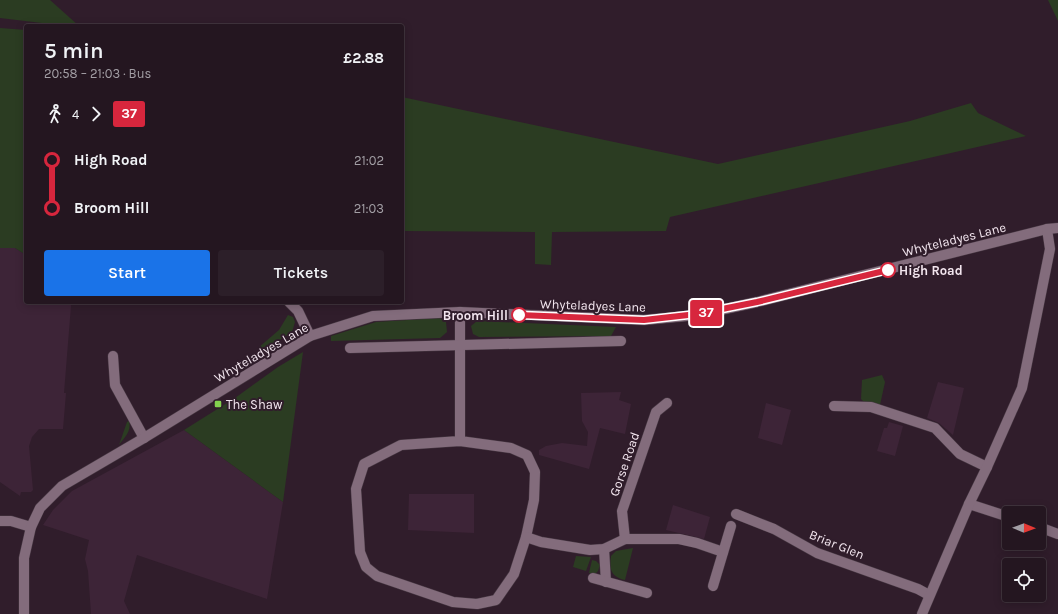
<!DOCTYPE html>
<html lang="en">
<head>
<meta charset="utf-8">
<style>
	body { margin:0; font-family:Karla,sans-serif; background:#2c1f29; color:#f1f3f6; height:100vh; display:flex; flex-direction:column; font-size:15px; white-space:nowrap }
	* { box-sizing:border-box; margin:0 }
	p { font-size:13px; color:#a39fa5 }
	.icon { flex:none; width:22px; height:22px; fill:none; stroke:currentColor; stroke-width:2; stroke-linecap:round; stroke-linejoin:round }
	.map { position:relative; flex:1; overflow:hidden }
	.panel { position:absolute; left:24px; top:24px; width:380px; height:280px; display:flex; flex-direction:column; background:#241620; border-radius:4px; box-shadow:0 2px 10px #0003,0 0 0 1px #41353e }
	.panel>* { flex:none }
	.badge { padding:0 8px; border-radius:3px; font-size:14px; line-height:26px }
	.needle { width:26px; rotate:91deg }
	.buttons { position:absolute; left:1002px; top:506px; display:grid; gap:8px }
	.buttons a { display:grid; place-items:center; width:44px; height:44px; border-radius:4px; background:#241620; box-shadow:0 2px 10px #0003,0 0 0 1px #41353e; font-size:20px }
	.map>.badge { position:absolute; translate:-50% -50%; box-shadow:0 0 0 2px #fff }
	.legs { display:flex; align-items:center; gap:6px; height:44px; padding:0 20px; font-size:13px }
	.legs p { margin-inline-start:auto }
	.headline { display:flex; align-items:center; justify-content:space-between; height:68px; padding:0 20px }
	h1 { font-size:22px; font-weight:600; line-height:30px }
	.cta { display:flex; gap:8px; margin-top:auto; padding:8px 20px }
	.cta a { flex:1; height:46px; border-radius:4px; background:#1a73e8; color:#fff; font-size:16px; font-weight:600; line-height:46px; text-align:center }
	.cta a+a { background:#2c1f29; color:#f1f3f6 }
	ul { padding:0 20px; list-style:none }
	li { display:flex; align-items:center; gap:14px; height:48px; font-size:15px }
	li i { display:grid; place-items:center; width:6px; height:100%; margin:0 5px; background:currentColor }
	li i::after { content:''; width:10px; height:10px; margin:-5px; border:3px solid; border-radius:50%; background:#241620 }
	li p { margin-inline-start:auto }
	li:first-child i { background:linear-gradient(#0000 50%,currentColor 0) }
	li:last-child i { background:linear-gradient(currentColor 50%,#0000 0) }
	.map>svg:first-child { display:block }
	.built { fill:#3d2437 }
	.green { fill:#2b3c22 }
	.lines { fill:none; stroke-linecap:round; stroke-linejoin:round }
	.street-casing { stroke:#473843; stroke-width:11 }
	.street { stroke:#836c7c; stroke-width:10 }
	.line-1-casing { stroke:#fff; stroke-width:9 }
	.line-1 { stroke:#d7263d; stroke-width:6 }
	.stop-1-dot { fill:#fff; stroke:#d7263d; stroke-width:2 }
	.poi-dot { fill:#83d04e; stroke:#301d2b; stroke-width:1.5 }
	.labels { text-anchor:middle; stroke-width:4; stroke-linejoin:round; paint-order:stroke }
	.street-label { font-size:13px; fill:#f3e6ef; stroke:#301d2b }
	.stop-label { font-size:13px; font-weight:bold; fill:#f3e6ef; stroke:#301d2b; text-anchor:start }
	.poi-label { font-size:13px; fill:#f3e6ef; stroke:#301d2b; text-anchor:start }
</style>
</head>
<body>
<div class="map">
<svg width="1058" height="614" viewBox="0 0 1058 614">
	<rect width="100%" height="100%" fill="#301d2b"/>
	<g class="built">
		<polygon points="0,248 15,248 26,255 26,302 70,302 71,306 64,393 66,393 63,429 39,429 32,437 29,446 33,490 31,492 21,492 20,496 0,482"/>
		<polygon points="938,382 964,388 953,435 939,423 927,418"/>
		<polygon points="621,392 619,400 631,404 625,434 600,428 589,469 539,455 539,450 546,446 562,443 587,446 588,432 582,421 581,393"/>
		<polygon points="766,403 791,410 782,445 758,438"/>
		<polygon points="889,422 903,426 895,456 877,451 884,428 887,428"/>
		<polygon points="184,430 283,502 267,599 137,555 124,601 130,614 91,614 88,571 85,559 89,540 43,525 53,510 72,491"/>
		<polygon points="409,494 474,494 474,533 408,530"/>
		<polygon points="673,505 710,517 704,539 666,530"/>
	</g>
	<g class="green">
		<polygon points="0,0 50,0 79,26 67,26 0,18"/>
		<polygon points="1048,0 1058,0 1058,21"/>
		<polygon points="0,28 26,30 26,255 15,248 0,248"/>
		<polygon points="402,97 718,164 910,121 971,103 978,113 1026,136 670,217 666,231 552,232 551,265 535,264 535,232 402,231"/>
		<polygon points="288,315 293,317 295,322 292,332 261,352 258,348 279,330"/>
		<polygon points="439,318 446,322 447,332 440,338 331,341 331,336 376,322"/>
		<polygon points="477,321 616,327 611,336 479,337 473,334 471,326"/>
		<polygon points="303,352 283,502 184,430 235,398 278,367"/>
		<polygon points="882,375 885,382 880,405 865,403 861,399 862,380"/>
		<path d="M129,421C132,431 124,438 119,445L127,422Z"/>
		<path d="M633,548L625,580C611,577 609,569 611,556L616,551Z"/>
		<polygon points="576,556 591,557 586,571 573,567"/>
		<polygon points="592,560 596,561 600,565 598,571 595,574 589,573"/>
	</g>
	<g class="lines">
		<g class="street-casing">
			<g id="street">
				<polyline points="289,302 298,311 310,336"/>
				<polyline points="460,312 460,441 511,448 527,455 535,472 534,500 526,537 514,574 496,600 477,604 453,602 377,576 366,567 360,552 356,489 364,464 401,445 460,441"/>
				<polyline points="350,348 621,341"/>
				<polyline points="113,356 115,385 144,438"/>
				<polyline points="834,406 871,407 935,428 960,454 987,467"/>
				<polyline points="969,504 1009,517"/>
				<polyline points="736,514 774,529 817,553 918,589 929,595"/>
				<polyline points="0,521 11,521 31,527"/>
				<polyline points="1039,527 1058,534"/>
				<polyline points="526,537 541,542 590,550 604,549 625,539 679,539 697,543 723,552"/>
				<polyline points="625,539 622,511 656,412 667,403"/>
				<polyline points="604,549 606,582"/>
				<polyline points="593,578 647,593"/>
				<polyline points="713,586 731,526"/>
				<polyline points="24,614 24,558 31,527 40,508 62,486 144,438 310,336 373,316 460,312 644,320 697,315 757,302 1047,229 1058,228"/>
				<polyline points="922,614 969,504 987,467 1022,388 1050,249 1047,229"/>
			</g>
		</g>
		<use href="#street" class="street"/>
	</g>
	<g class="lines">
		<g class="line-1-casing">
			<polyline id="line-1" points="519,315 644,320 697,314 757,302 888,270"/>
		</g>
		<use href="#line-1" class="line-1"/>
	</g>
	<g class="stop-1-dot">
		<circle cx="888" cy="270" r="7"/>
		<circle cx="519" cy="315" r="7"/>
	</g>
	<rect class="poi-dot" x="214" y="400" width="8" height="8" rx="2"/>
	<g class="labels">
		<g class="street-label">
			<text transform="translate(954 239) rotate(-14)" y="5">Whyteladyes Lane</text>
			<text transform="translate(593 305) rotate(2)" y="5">Whyteladyes Lane</text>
			<text transform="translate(261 352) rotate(-30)" y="5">Whyteladyes Lane</text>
			<text transform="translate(624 464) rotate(-71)" y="5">Gorse Road</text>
			<text transform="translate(837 544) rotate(22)" y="5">Briar Glen</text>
		</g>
		<g class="stop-label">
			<text x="899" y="275">High Road</text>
			<text x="508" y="320" text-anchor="end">Broom Hill</text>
		</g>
		<g class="poi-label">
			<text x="226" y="409">The Shaw</text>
		</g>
	</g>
</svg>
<div class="buttons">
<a><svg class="needle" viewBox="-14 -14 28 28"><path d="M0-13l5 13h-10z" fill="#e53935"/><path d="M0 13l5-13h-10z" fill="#a39fa5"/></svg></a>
<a><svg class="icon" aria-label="locate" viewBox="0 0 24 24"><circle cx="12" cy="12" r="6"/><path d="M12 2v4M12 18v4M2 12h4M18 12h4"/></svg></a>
</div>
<b class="badge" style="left:706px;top:313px;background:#d7263d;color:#fff">37</b>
<section class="panel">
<div class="headline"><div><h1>5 min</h1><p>20:58 – 21:03 · Bus</p></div><b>£2.88</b></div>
<div class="legs"><svg class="icon" aria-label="walk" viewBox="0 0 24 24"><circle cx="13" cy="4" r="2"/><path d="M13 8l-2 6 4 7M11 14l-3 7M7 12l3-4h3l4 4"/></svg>4<svg class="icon" aria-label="forward" viewBox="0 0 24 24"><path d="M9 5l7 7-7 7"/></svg><b class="badge" style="background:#d7263d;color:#fff">37</b></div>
<ul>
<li><i style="color:#d7263d"></i><b>High Road</b><p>21:02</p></li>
<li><i style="color:#d7263d"></i><b>Broom Hill</b><p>21:03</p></li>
</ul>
<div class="cta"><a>Start</a><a>Tickets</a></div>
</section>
</div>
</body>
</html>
